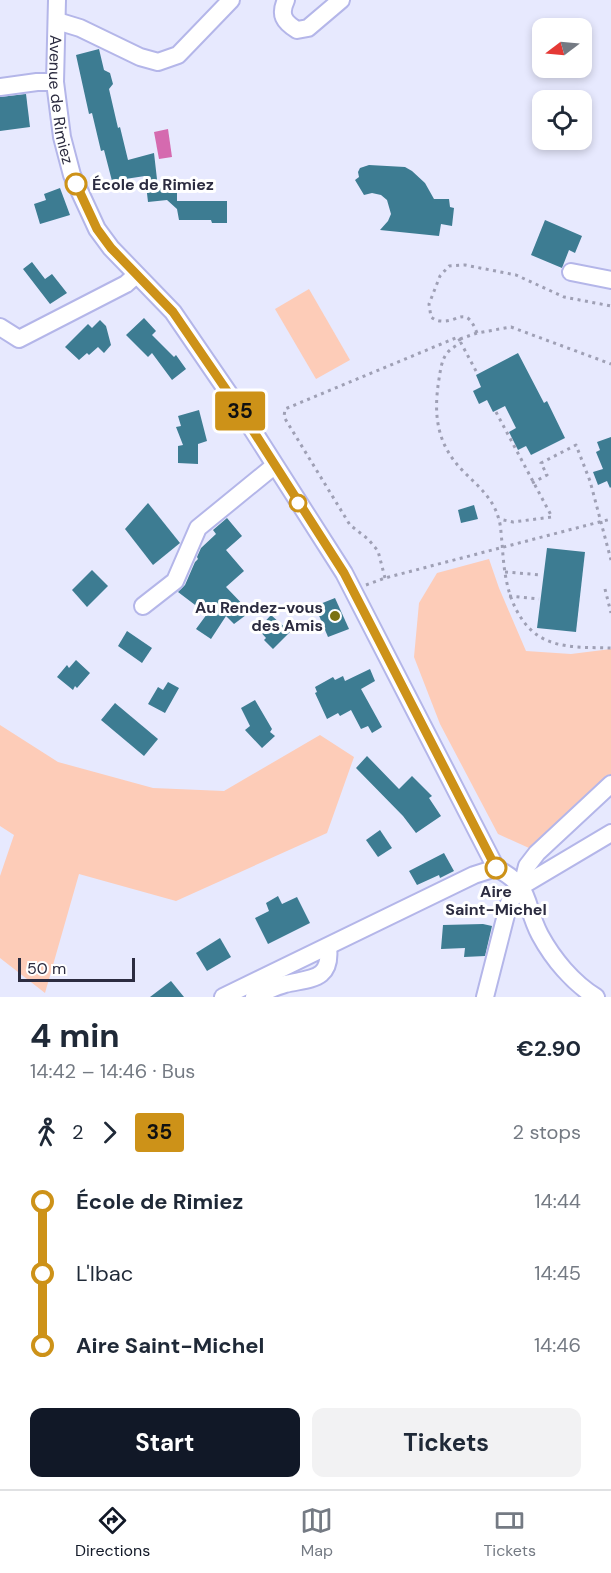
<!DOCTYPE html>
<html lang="en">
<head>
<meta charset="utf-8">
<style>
	body { margin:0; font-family:"DM Sans",sans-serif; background:#f2f2f3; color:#1f2937; height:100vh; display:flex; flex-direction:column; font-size:22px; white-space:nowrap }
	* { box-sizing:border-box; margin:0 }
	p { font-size:20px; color:#747a83 }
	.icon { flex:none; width:33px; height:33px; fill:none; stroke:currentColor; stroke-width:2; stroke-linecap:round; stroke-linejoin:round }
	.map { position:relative; height:997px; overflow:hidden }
	.sheet { display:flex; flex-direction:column; background:#fff; flex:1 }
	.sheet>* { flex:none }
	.badge { padding:0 12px; border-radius:4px; font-size:21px; line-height:39px }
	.needle { width:39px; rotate:254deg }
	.buttons { position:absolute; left:532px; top:18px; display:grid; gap:12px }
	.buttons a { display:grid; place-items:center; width:60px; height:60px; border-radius:12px; background:#fff; box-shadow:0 3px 9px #0003; font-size:30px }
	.scale { position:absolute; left:18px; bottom:15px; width:117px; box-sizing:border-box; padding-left:6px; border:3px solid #2c2c40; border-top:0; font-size:16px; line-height:21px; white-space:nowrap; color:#2c2c40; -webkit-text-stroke:4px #fff; paint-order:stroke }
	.map>.badge { position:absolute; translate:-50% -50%; box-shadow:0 0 0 3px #fff }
	.legs { display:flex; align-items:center; gap:9px; height:66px; padding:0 30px; font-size:20px }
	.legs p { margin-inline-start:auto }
	.summary { display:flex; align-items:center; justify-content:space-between; height:102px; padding:0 30px }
	h1 { font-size:33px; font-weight:700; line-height:45px }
	.button { display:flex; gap:12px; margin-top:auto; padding:12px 30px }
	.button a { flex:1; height:69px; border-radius:12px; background:#111827; color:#fff; font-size:24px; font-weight:700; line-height:69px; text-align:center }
	.button a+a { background:#f2f2f3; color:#1f2937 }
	ul { padding:0 30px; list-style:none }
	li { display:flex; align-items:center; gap:21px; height:72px; font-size:22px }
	li i { display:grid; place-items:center; width:9px; height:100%; margin:0 8px; background:currentColor }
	li i::after { content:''; width:15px; height:15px; margin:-8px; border:4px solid; border-radius:50%; background:#fff }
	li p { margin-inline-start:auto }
	li:first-child i { background:linear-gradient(#0000 50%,currentColor 0) }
	li:last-child i { background:linear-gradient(currentColor 50%,#0000 0) }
	.dock { display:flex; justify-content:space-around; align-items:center; height:84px; border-top:2px solid #e0e1e3; background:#fff; font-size:16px; color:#747a83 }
	.dock a { display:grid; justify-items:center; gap:3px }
	.dock .on { color:#111827 }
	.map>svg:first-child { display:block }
	.green { fill:#fdccb8 }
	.water { fill:#d56aaf }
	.building { fill:#3d7c92 }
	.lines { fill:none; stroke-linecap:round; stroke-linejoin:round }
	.minor-casing { stroke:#b4b6e9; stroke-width:20 }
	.path { stroke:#9fa0b5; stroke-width:3; stroke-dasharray:3 4.5; stroke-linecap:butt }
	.minor { stroke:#fff; stroke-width:16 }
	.line-1-casing { stroke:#fff; stroke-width:14 }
	.line-1 { stroke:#cd9218; stroke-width:9 }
	.stop-1-dot { fill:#fff; stroke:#cd9218; stroke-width:3 }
	.poi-dot { fill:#7b7111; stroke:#fff; stroke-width:2 }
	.labels { text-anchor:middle; stroke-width:6; stroke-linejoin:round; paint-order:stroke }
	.street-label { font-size:16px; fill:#2c2c40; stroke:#fff }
	.stop-label { font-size:16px; font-weight:bold; fill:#2c2c40; stroke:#fff; text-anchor:start }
	.poi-label { font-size:16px; font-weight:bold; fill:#2c2c40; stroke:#fff; text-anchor:end }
</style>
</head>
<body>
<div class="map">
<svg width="611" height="997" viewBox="0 0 611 997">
	<rect width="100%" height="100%" fill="#e7e9fe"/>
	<g class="green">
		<polygon points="309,289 350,360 316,379 275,309"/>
		<polygon points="489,559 499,588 526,651 571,654 611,649 611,778 538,845 529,848 498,834 440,724 414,657 419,603 437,573"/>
		<polygon points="0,725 58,762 153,788 224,791 320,735 354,757 327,833 176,901 79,874 45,993 0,958 0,876 14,835 0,826"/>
	</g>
	<polygon class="water" points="168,129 172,157 159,159 154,132"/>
	<g class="building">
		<polygon points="99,49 104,70 110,73 113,84 109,89 118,128 120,127 128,160 154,153 158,188 177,187 177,201 227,201 227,223 212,223 211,220 179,220 177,209 167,200 148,202 145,176 112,181 104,150 101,151 92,113 89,114 76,55"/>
		<polygon points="26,94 30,127 0,131 0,97"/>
		<polygon points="369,165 405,167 412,171 425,183 434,199 449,199 450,207 454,208 452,226 441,224 439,236 380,230 388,221 391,214 387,200 381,195 372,193 364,195 355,180 359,177 358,172 360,168"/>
		<polygon points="60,188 70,215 40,224 34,204 46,200 44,194"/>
		<polygon points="545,220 582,236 575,253 569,250 562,268 531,255"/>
		<polygon points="32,262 45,279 52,274 67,293 50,304 23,269"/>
		<polygon points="144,318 156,331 152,335 174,357 176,355 186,369 172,380 152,353 148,357 126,335"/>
		<polygon points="100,320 106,326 111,345 104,353 98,347 89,355 87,353 79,360 65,347 88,324 92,328"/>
		<polygon points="518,353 544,403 547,401 565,438 531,455 526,446 518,450 509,432 516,428 505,406 493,412 487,400 479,404 473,391 481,387 476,375"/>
		<polygon points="199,410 207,441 198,444 198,464 178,463 178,446 183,445 176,427 181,426 178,416"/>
		<polygon points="611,437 611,487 610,488 607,481 598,485 593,472 603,469 596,452 600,450 597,442"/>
		<polygon points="148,503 180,543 153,565 125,529"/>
		<polygon points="474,505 478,519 461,523 458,510"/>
		<polygon points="227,518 242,536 226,550 244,571 226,587 250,612 234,624 226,616 211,639 196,629 207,614 178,592 185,585 195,562 198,559 197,557 201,548 216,534 213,530"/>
		<polygon points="547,548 585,552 576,632 537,628"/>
		<polygon points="92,570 108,586 87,607 72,590"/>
		<polygon points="335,598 349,629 328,637 315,606"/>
		<polygon points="271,615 290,632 273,649 264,640 266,638 258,629"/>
		<polygon points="127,631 152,648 142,663 118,646"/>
		<polygon points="76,660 90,673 77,688 75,686 73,690 57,677 67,665 69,668"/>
		<polygon points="370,669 375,681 361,689 382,727 372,733 368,726 361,729 351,710 340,716 338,713 327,719 315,693 317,692 315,687 333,677 335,680 343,676 345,681"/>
		<polygon points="168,682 179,688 165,713 148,704 158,687 163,690"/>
		<polygon points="255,700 272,729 270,732 275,736 262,748 245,730 250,726 241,708"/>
		<polygon points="115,703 158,739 144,756 101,720"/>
		<polygon points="367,756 399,789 412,776 432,796 429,798 441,816 416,833 403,816 356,768"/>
		<polygon points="380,830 392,848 378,857 366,840"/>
		<polygon points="444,853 454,871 440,878 439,875 417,885 409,871"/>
		<polygon points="278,896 282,904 297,897 310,923 268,944 255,918 269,911 266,903"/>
		<polygon points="483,924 492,926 485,956 464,957 465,948 441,949 443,925"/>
		<polygon points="220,938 231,957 207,971 196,953"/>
		<polygon points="171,981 184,997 150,997"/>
	</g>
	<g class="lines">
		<g class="minor-casing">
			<g id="minor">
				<path id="s1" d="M57,0L55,82L62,137L72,175L97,229L111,248L173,312L236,404L344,573L496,868"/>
				<path d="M286,0C279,15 284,22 297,30L308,28L341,0"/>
				<polyline points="57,21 80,28 140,57 158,62 178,55 231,0"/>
				<polyline points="0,87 37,82 55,82"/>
				<polyline points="571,272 611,280"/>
				<polyline points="0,327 19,339 126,284 136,275"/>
				<polyline points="143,606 175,581 198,528 274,466"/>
				<polyline points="522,886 611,833"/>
				<path d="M223,997L474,875L496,868C534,888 523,903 540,935C553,959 573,983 596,997"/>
				<path d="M254,997C264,992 274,987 285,984C310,978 332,981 328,947"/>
				<polyline points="485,997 509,903 522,886 527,866 537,853 611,784"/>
			</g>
		</g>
		<g class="path">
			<path d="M477,333C466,304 458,323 441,321C437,321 434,319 431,317L429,304L440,276L449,266L465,265L516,275L564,297L611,306"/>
			<polyline points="460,339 477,333 511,327 611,364"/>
			<path d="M476,371L461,343C443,352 442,360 439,379C433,416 437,445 464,472C478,486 494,499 499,520C501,526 501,535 502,542C504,573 507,604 529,628C550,650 583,647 611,648"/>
			<polyline points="496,412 552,517 513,522 499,519"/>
			<polyline points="532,483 547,475 541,463 576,445 590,481 611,560"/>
			<polyline points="505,572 542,575"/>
			<polyline points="385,578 378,551 368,539 350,525 284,417 285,409 458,337 461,343"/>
			<polyline points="366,585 385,578 611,519"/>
			<polyline points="605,589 611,613"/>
			<polyline points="509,596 539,599"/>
		</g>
		<use href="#minor" class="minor"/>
	</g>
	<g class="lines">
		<g class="line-1-casing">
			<polyline id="line-1" points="76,184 97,229 111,248 173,312 236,404 344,573 496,868"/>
		</g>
		<use href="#line-1" class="line-1"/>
	</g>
	<g class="stop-1-dot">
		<circle cx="76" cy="184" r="10"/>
		<circle cx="298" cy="503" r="8"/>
		<circle cx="496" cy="868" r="10"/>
	</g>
	<circle class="poi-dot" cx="335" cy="616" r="6"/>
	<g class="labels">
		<g class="street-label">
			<text dy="6" stroke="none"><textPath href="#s1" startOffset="100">Avenue de Rimiez</textPath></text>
		</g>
		<g class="stop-label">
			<text x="92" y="190">École de Rimiez</text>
			<text x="496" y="897" text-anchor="middle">Aire<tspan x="496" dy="18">Saint-Michel</tspan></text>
		</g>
		<g class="poi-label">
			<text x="323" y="613">Au Rendez-vous<tspan x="323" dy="18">des Amis</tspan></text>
		</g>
	</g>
</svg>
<div class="buttons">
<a><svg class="needle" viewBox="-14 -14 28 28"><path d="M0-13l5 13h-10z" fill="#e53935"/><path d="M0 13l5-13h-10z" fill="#747a83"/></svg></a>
<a><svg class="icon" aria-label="locate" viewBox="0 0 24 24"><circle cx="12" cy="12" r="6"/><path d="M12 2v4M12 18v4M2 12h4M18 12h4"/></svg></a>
</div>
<div class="scale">50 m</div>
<b class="badge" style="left:240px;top:411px;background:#cd9218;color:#111">35</b>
</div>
<section class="sheet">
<div class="summary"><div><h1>4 min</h1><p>14:42 – 14:46 · Bus</p></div><b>€2.90</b></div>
<div class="legs"><svg class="icon" aria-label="walk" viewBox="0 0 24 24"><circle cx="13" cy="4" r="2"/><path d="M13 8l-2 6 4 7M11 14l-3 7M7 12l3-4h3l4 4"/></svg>2<svg class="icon" aria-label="forward" viewBox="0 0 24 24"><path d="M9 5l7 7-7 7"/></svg><b class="badge" style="background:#cd9218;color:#111">35</b><p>2 stops</p></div>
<ul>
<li><i style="color:#cd9218"></i><b>École de Rimiez</b><p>14:44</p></li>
<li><i style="color:#cd9218"></i><span>L'Ibac</span><p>14:45</p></li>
<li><i style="color:#cd9218"></i><b>Aire Saint-Michel</b><p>14:46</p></li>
</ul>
<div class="button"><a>Start</a><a>Tickets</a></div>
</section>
<nav class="dock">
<a class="on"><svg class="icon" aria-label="directions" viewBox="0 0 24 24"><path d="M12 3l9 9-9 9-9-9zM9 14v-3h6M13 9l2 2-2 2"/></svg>Directions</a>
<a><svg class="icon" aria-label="map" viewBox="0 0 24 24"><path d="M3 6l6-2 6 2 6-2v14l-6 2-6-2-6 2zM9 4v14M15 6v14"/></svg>Map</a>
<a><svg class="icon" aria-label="tickets" viewBox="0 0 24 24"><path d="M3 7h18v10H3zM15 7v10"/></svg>Tickets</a>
</nav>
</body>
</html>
